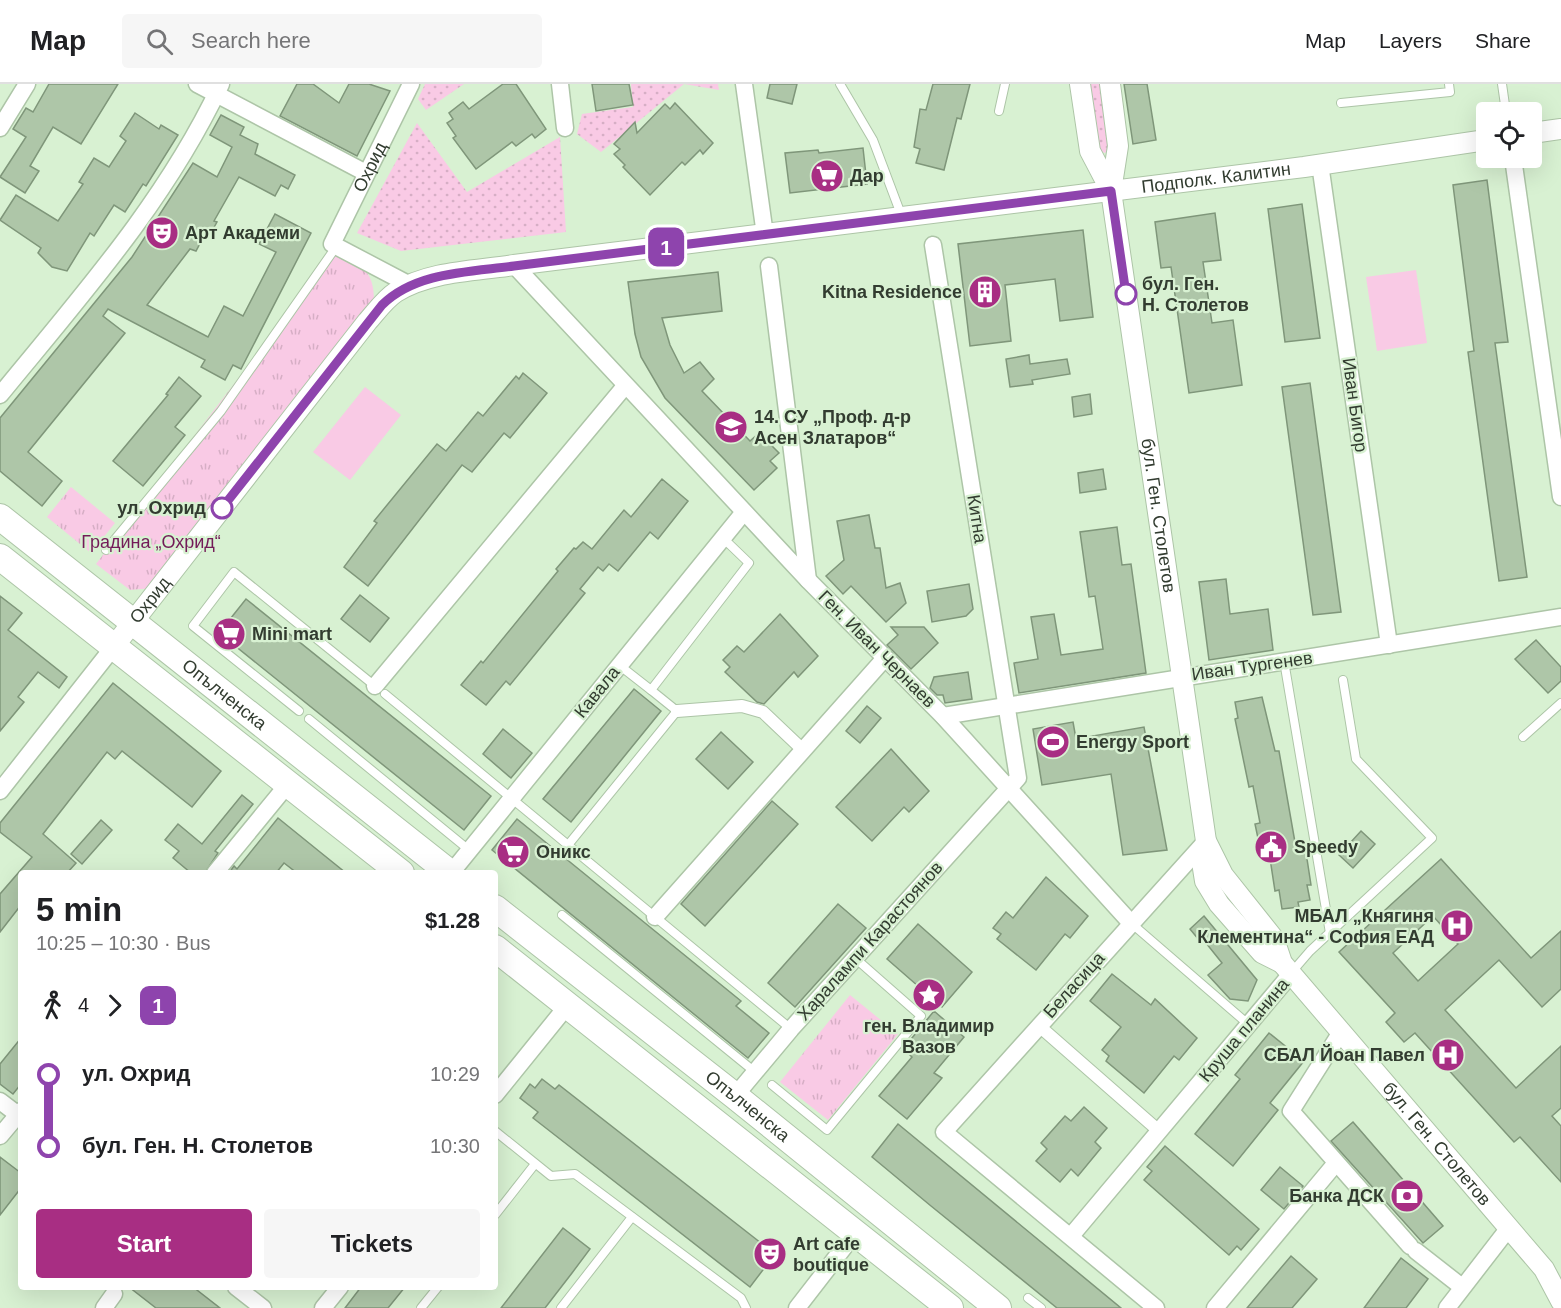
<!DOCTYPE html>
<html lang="en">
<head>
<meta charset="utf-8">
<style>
	body { margin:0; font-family:Helvetica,sans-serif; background:#f6f6f6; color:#202124; height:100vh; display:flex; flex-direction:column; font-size:22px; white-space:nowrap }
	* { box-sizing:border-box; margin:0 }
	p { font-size:20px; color:#757577 }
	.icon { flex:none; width:33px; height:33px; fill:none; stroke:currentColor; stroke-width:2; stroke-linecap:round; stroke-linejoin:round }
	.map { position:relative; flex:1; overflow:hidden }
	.sheet { position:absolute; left:18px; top:786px; width:480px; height:420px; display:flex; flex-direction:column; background:#fff; border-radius:6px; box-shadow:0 6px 24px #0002 }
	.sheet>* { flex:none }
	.badge { padding:0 12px; border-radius:9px; font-size:21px; line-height:39px }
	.fabs { position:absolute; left:1476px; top:18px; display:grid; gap:12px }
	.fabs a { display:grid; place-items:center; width:66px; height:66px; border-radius:6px; background:#fff; box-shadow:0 6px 24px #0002; font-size:30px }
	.map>.badge { position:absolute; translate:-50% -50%; box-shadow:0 0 0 3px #fff }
	.legs { display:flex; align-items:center; gap:9px; height:66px; padding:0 18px; font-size:20px }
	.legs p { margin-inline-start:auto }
	.overview { display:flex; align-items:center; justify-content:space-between; height:102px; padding:0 18px }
	h1 { font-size:33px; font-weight:700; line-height:45px }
	.action { display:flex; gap:12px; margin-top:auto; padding:12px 18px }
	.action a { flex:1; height:69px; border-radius:6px; background:#a82e83; color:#fff; font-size:24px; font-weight:700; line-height:69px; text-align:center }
	.action a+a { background:#f6f6f6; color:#202124 }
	ul { padding:0 18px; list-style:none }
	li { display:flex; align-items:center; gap:21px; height:72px; font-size:22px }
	li i { display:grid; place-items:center; width:9px; height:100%; margin:0 8px; background:currentColor }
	li i::after { content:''; width:15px; height:15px; margin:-8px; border:4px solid; border-radius:50%; background:#fff }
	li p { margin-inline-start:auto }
	li:first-child i { background:linear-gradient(#0000 50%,currentColor 0) }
	li:last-child i { background:linear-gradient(currentColor 50%,#0000 0) }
	header { display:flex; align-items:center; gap:36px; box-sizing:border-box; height:84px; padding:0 30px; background:#fff; border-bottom:2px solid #e0e0e0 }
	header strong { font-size:28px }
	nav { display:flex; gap:33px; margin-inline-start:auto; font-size:21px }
	.search { width:420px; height:54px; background:#f6f6f6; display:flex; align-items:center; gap:15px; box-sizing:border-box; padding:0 21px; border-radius:6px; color:#757577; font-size:22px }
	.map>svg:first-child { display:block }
	.grass { fill:url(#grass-dots) }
	.park { fill:url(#park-tufts) }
	.pitch { fill:#f9cae5 }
	.building { fill:#aec6a8; stroke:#7f967a; stroke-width:1.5; fill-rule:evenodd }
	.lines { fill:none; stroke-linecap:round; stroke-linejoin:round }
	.service-casing { stroke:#adc5a7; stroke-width:10 }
	.pedestrian-casing { stroke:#adc5a7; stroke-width:14 }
	.minor-casing { stroke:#adc5a7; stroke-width:19 }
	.tertiary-casing { stroke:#adc5a7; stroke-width:22 }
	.primary-casing { stroke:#adc5a7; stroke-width:28 }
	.service { stroke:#fff; stroke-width:8 }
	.pedestrian { stroke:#fff; stroke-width:12 }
	.minor { stroke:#fff; stroke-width:16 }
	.tertiary { stroke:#fff; stroke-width:20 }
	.primary { stroke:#fff; stroke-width:26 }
	.line-1-casing { stroke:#fff; stroke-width:14 }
	.line-1 { stroke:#8e44ad; stroke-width:9 }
	.stop-1-dot { fill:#fff; stroke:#8e44ad; stroke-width:3 }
	.labels { text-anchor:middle; stroke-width:4.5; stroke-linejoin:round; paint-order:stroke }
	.street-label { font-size:18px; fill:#323c30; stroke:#d8f1d2 }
	.poi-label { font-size:18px; font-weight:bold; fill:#323c30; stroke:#d8f1d2; text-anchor:start }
	.stop-label { font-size:18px; font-weight:bold; fill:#323c30; stroke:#d8f1d2; text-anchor:start }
	.park-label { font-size:18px; fill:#731b58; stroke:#d8f1d2 }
</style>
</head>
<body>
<header>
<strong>Map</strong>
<div class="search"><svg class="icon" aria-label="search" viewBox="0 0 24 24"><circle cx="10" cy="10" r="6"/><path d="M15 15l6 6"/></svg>Search here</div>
<nav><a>Map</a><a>Layers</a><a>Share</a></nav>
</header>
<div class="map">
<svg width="1561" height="1224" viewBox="0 0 1561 1224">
	<defs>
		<pattern id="grass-dots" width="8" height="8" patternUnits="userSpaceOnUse" patternTransform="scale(1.5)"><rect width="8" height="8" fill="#f9cae5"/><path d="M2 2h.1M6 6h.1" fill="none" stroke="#d6aec5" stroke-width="1.8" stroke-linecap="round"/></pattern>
		<pattern id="park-tufts" width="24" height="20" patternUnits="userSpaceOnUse" patternTransform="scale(1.5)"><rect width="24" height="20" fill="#f9cae5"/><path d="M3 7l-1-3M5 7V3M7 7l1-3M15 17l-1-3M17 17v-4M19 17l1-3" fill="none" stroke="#d6aec5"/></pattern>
	</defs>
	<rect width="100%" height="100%" fill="#d8f1d2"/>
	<g class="grass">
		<polygon points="425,0 464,0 426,26 418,15"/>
		<polygon points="631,0 718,0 719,6 684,0 601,68 577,50 582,30 633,23"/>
		<polygon points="1088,0 1102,0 1111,61 1105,69 1100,67"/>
		<polygon points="417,39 467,108 560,53 566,148 401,167 357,149"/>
	</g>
	<g class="park">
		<path d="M336,167C360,182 374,185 374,216L154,504L130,506L96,480Z"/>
		<polygon points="71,403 115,439 91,469 47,433"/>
		<polygon points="850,911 898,950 828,1036 780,998"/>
	</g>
	<g class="pitch">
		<polygon points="1416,186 1427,259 1377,267 1366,193"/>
		<polygon points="365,303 401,331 350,396 313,368"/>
	</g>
	<g class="building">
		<polygon points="49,0 118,0 81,60 53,43 30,82 39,87 25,109 0,93 26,53 13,45 26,24 33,28"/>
		<polygon points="297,0 313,0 339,19 349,0 369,0 390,7 357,72 280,32"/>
		<polygon points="503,0 516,0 546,45 535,54 532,50 516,62 512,58 476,85 453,54 456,52 447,39 453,35 449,29 463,18 469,25"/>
		<polygon points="592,0 629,0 633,21 596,27"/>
		<polygon points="770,0 797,0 792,20 767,14"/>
		<polygon points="933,0 970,0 961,35 957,34 944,86 916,79 920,65 914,63 920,25 926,26"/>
		<polygon points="1124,0 1147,0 1156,56 1133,60"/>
		<polygon points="675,19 713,59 703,70 700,66 685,81 682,78 650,111 623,83 625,81 614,70 620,65 614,60 635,38 637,49 665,20 670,25"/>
		<polygon points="135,29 159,45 161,41 178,51 146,102 143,100 125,128 114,121 94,152 90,149 67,187 52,183 38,169 41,164 0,136 16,111 58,137 83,100 79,98 94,74 109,83 126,57 120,52"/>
		<polygon points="221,31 244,43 240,51 258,60 255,70 295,91 288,105 281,101 275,112 239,93 214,137 217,138 208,154 204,152 196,167 190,165 147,221 208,253 224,222 243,232 276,168 259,160 275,130 311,149 241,285 233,281 225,296 201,283 205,276 108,225 103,232 125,249 28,368 62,397 42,422 0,387 0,334 132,173 193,79 217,93 232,63 210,51"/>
		<polygon points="863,64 867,100 790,109 785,69 818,66 819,69"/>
		<polygon points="1487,96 1508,258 1495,259 1527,493 1499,497 1468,268 1474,267 1453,101"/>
		<polygon points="1302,120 1320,254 1285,258 1268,125"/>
		<polygon points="1215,129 1221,176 1203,178 1212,239 1233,236 1242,301 1189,309 1171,183 1161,184 1155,138"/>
		<polygon points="1083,146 1093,233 1060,237 1055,195 1005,201 1011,257 970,262 958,160"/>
		<polygon points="718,188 722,227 662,234 670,261 684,289 700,278 714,295 702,307 750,357 759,349 779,369 770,377 777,384 754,406 665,314 641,273 635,250 628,198"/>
		<polygon points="1029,271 1030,280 1067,275 1070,290 1032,296 1033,300 1010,303 1006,275"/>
		<polygon points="523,289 547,309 510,354 504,349 472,388 462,381 368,502 344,483 377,439 374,437 437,360 446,367 478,328 483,332 516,292 519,295"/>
		<polygon points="179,293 201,312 175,343 185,351 143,402 113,377 168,311 166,310"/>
		<polygon points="1310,299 1341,528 1313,531 1282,303"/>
		<polygon points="1090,310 1092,330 1074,333 1072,313"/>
		<polygon points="1103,385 1106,405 1080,409 1078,389"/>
		<polygon points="662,395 688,417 658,455 650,448 618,487 609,480 603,487 598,483 580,505 585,509 510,601 506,597 486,621 461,601 481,577 483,579 558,487 556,485 574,464 576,465 583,458 592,465 624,426 631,433"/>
		<polygon points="869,431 875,464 880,464 886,504 900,499 906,519 886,538 851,502 843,510 826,492 844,476 837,437"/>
		<polygon points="1117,443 1122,481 1131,480 1146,589 1019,609 1014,579 1038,575 1031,533 1054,530 1061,571 1103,565 1095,512 1089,513 1080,448"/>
		<polygon points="1226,495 1230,530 1268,525 1273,566 1209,576 1199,498"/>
		<polygon points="969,500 973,525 966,532 932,538 927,507"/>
		<polygon points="360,511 389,534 370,558 341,535"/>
		<polygon points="0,512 22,529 8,546 67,593 59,604 38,588 18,613 24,618 0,647"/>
		<polygon points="246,515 491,712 464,746 219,549"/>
		<polygon points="780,530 818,572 798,593 794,588 764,620 757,618 725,588 730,583 723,576 737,562 744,568"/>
		<polygon points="891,543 924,543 938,559 911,585 887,561 898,551"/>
		<polygon points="1536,556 1561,583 1561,597 1548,609 1515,575"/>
		<polygon points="968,588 972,615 945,619 943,611 937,611 930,604 934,593"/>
		<polygon points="113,599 221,687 192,723 122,667 115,675 107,668 43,750 76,779 67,789 21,789 21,821 0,848 0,810 32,773 0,748 0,739"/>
		<polygon points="634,605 661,627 571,738 543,715"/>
		<polygon points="1262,613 1275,667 1279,667 1296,764 1305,762 1311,801 1307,801 1310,816 1298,818 1299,823 1282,825 1279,806 1275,807 1269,768 1265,769 1263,759 1259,759 1255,740 1260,739 1253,702 1249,703 1235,635 1238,634 1235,618"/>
		<polygon points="867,622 881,634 860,659 846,647"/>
		<polygon points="1073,638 1076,655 1144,643 1167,766 1123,771 1111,690 1042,701 1033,645"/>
		<polygon points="503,645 532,669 511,694 483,670"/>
		<polygon points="721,648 753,678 728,705 696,675"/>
		<polygon points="891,665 929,707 909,728 904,723 872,757 836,723"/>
		<polygon points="242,711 253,720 215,767 218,769 205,789 191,789 173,774 179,767 165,756 178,740 202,760"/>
		<polygon points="772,717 798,740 705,842 681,820"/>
		<polygon points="278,734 320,768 346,789 297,789 284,779 276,789 229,789 234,782 237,785"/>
		<polygon points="517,735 741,917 736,922 769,949 748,974 492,766"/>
		<polygon points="101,736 112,746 82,780 71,770"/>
		<polygon points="1361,747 1375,760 1353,784 1339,771"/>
		<path d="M1441,775L1531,874L1561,847V905L1542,923L1499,876L1445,926L1516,1004L1561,962V1024L1552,1032L1561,1042V1098L1520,1053L1514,1058L1415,949L1404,958L1386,938L1395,929L1339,868ZM1433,832L1458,860L1418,897L1393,869Z"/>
		<polygon points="1046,793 1088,832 1070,854 1065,850 1036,886 997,855 1001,850 993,844 1006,828 1013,834"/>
		<polygon points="838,820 866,844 795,923 768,899"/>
		<polygon points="1204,832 1257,896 1248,917 1230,915 1208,891 1222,879 1202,854 1199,856 1190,845"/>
		<polygon points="918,840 972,888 942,923 887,875"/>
		<polygon points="1112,890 1151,921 1155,915 1197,954 1179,976 1174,972 1144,1009 1106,977 1109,972 1102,966 1121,943 1090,917"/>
		<polygon points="934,927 964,953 934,989 942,994 907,1035 879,1012 912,973 903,965"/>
		<polygon points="1269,949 1304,977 1270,1019 1278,1026 1233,1082 1195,1050 1240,995 1235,991"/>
		<polygon points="21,954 21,1000 13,1010 0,1000 0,980"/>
		<polygon points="542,995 555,1005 559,1001 775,1170 750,1203 533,1034 538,1028 520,1014 530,1000 535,1004"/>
		<polygon points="1084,1023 1107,1044 1095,1058 1101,1064 1078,1092 1071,1085 1060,1098 1036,1077 1047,1065 1041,1059 1065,1032 1071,1037"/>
		<polygon points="1353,1038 1443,1142 1423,1159 1331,1057"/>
		<polygon points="898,1040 1121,1224 1057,1224 931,1122 872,1073"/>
		<polygon points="1165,1062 1259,1145 1241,1166 1237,1162 1229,1171 1144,1096 1152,1087 1147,1083"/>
		<polygon points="0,1073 21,1089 21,1104 0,1131"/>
		<polygon points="1280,1083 1303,1102 1284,1125 1261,1106"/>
		<polygon points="563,1144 590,1165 572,1189 545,1224 501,1224"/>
		<polygon points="1291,1172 1317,1195 1292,1224 1247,1224"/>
		<polygon points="1401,1174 1428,1195 1406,1224 1364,1224"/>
		<polygon points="129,1203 193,1203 220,1224 156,1224"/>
		<polygon points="361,1203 405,1203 388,1224 345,1224"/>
	</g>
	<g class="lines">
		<g class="service-casing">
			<g id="service">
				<polyline points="840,0 873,56 902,133"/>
				<polyline points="1502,0 1506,28"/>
				<polyline points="1341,19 1450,8 1449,0"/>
				<polyline points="999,27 1005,0"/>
				<polyline points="106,466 221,327 336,163"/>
				<polyline points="1284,577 1330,849"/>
				<polyline points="619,581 651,606 749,479 723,454"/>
				<polyline points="385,610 791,945"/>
				<polyline points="299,627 193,542 234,488 375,602"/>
				<polyline points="309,635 469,766"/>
				<polyline points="1523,653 1561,619"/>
				<polyline points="568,761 677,627 651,606"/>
				<polyline points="562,831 755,988"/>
				<polyline points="1131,839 1248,940"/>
				<polyline points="1291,889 1310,867 1432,754 1356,675 1343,596"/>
				<polyline points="772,1001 827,1046 921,932 855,874"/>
				<polyline points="495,1047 551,1092 575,1090 741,1214 746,1224"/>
				<polyline points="495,1131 535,1080"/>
				<polyline points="1028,1214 1041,1224"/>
				<polyline points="421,1224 438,1203"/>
				<polyline points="561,1224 632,1133"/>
			</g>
		</g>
		<g class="pedestrian-casing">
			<g id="pedestrian">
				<polyline points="677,627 742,622 763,628 803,666"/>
				<polyline points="1038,941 1159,1047"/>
			</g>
		</g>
		<g class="minor-casing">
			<g id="minor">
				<polyline points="197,0 366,89"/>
				<polyline points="560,0 565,44"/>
				<polyline points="744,0 765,151"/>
				<polyline points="0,44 27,0"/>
				<polyline points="1513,74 1561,413"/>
				<polyline points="1320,80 1389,561"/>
				<polyline points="514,181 808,496 943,632 1130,838"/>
				<polyline points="769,182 808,496"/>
				<path id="s1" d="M410,201L332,160L411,0"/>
				<path d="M0,311C81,212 166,117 221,0"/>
				<polyline points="375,602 625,302"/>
				<polyline points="943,632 1561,533"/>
				<polyline points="0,707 115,561"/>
				<polyline points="215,789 288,700"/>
				<polyline points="451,789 744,428"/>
				<polyline points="655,833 885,574"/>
				<polyline points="1341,948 1291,1027 1410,1162"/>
				<polyline points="495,1011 567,922"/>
				<polyline points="735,1012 791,945 1018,694 933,161"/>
				<polyline points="0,1017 21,1033"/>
				<polyline points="0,1052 21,1027"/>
				<polyline points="1071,1152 1291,890"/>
				<polyline points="1416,1167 1462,1203"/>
				<polyline points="236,1203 263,1224"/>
				<polyline points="104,1224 114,1210"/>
				<polyline points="323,1224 340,1203"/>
				<polyline points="797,1224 855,1149"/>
				<polyline points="1156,1224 944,1048 1206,757"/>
				<polyline points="1215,1224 1336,1079"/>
				<polyline points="1447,1224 1508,1145"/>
			</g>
		</g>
		<g class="tertiary-casing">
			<g id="tertiary">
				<polyline points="1080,0 1090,67 1111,107"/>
				<path id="s2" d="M1110,0L1118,62L1111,107L1206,757L1223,791L1274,855L1282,879L1544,1185L1561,1217"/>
				<polyline points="1532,49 1561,45"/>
				<path id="s3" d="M115,561L367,238C376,228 385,215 396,208C429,187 476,187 514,181L1304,83L1486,56"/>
				<polyline points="1206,757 1202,778 1205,797 1219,820 1262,869 1282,879"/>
			</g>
		</g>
		<g class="primary-casing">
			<g id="primary">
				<path id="s4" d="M0,433L450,789"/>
				<polyline points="0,473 401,789"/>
				<path id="s5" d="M495,824L735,1012L998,1224"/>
				<polyline points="495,864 950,1224"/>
			</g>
		</g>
		<use href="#service" class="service"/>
		<use href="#pedestrian" class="pedestrian"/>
		<use href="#minor" class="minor"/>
		<use href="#tertiary" class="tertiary"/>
		<use href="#primary" class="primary"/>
	</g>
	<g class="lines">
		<g class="line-1-casing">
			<path id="line-1" d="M222,424L382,221C415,188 469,188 514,182L1111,107L1126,210"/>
		</g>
		<use href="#line-1" class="line-1"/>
	</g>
	<defs>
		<g id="supermarket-disc" transform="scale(1.725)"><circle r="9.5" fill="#a82e83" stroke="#d8f1d2"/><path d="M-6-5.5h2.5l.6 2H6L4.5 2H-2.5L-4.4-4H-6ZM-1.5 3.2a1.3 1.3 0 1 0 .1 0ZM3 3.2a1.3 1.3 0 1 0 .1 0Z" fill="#fff"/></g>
		<g id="theatre-disc" transform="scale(1.725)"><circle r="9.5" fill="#a82e83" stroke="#d8f1d2"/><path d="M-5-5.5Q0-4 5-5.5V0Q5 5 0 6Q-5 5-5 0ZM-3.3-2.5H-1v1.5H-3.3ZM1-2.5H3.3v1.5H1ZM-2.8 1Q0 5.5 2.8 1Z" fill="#fff"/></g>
		<g id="building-disc" transform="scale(1.725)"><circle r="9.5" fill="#a82e83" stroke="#d8f1d2"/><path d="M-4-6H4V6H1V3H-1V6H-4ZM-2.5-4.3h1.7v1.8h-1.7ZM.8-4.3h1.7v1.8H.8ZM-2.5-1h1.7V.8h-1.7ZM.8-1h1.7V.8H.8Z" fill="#fff"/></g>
		<g id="school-disc" transform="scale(1.725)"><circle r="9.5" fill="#a82e83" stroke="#d8f1d2"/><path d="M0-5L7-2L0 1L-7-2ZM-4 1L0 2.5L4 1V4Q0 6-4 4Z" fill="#fff"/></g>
		<g id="stadium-disc" transform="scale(1.725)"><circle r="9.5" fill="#a82e83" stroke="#d8f1d2"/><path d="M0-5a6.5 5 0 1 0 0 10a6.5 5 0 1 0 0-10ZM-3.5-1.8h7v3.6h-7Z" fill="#fff"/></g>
		<g id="civic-disc" transform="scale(1.725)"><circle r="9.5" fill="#a82e83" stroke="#d8f1d2"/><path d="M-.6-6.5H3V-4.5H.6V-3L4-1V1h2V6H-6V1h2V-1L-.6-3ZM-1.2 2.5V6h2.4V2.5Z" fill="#fff"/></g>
		<g id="hospital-disc" transform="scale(1.725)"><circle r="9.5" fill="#a82e83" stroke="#d8f1d2"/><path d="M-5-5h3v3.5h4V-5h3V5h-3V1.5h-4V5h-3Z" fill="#fff"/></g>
		<g id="sight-disc" transform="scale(1.725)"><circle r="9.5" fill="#a82e83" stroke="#d8f1d2"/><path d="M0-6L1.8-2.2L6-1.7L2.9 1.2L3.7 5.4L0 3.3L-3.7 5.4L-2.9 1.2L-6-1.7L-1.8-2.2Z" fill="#fff"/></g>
		<g id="bank-disc" transform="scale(1.725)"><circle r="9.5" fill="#a82e83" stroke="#d8f1d2"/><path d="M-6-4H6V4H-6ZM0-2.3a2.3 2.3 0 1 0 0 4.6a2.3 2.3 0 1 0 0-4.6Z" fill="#fff"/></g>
	</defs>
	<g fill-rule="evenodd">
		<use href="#supermarket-disc" x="827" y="92"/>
		<use href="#theatre-disc" x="162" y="149"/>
		<use href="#building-disc" x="985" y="208"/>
		<use href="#school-disc" x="731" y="343"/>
		<use href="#supermarket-disc" x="229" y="550"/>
		<use href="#stadium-disc" x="1053" y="658"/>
		<use href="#civic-disc" x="1271" y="763"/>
		<use href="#supermarket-disc" x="513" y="768"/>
		<use href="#hospital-disc" x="1457" y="842"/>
		<use href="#sight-disc" x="929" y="911"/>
		<use href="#hospital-disc" x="1448" y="971"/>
		<use href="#bank-disc" x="1407" y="1112"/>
		<use href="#theatre-disc" x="770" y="1170"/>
	</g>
	<g class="stop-1-dot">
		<circle cx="1126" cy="210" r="10"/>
		<circle cx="222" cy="424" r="10"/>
	</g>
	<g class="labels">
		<g class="street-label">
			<text dy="6" stroke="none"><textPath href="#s1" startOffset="174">Охрид</textPath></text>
			<text dy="6" stroke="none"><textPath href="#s3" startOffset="1281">Подполк. Калитин</textPath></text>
			<text transform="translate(1355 321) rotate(82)" y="6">Иван Бигор</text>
			<text dy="6" stroke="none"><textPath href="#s2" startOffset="436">бул. Ген. Столетов</textPath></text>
			<text transform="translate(977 435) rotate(81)" y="6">Китна</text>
			<text dy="6" stroke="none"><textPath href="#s3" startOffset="57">Охрид</textPath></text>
			<text transform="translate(877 565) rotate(45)" y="6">Ген. Иван Чернаев</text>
			<text transform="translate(1252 582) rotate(-8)" y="6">Иван Тургенев</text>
			<text transform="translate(597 608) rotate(-51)" y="6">Кавала</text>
			<text dy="6" stroke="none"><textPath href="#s4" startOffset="286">Опълченска</textPath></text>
			<text transform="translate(870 857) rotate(-48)" y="6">Харалампи Карастоянов</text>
			<text transform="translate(1074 901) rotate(-48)" y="6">Беласица</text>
			<text transform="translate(1244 946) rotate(-50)" y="6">Круша планина</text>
			<text dy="6" stroke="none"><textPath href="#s5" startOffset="321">Опълченска</textPath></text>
			<text dy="6" stroke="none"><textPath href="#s2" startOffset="1148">бул. Ген. Столетов</textPath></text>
		</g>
		<g class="poi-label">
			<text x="850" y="98">Дар</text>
			<text x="185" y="155">Арт Академи</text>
			<text x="962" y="214" text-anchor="end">Kitna Residence</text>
			<text x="754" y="339">14. СУ „Проф. д-р<tspan x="754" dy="21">Асен Златаров“</tspan></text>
			<text x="252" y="556">Mini mart</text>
			<text x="1076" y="664">Energy Sport</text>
			<text x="1294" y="769">Speedy</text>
			<text x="536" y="774">Оникс</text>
			<text x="1434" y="838" text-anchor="end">МБАЛ „Княгиня<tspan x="1434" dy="21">Клементина“ - София ЕАД</tspan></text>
			<text x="929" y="948" text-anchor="middle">ген. Владимир<tspan x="929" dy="21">Вазов</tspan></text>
			<text x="1425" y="977" text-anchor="end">СБАЛ Йоан Павел</text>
			<text x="1384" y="1118" text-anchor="end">Банка ДСК</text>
			<text x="793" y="1166">Art cafe<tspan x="793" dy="21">boutique</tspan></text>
		</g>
		<g class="stop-label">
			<text x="1142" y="206">бул. Ген.<tspan x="1142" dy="21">Н. Столетов</tspan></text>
			<text x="206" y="430" text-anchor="end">ул. Охрид</text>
		</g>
		<g class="park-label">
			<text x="151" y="464">Градина „Охрид“</text>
		</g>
	</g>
</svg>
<div class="fabs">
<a><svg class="icon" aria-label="locate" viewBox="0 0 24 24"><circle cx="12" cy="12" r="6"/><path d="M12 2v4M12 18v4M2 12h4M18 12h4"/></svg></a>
</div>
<b class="badge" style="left:666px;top:163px;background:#8e44ad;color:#fff">1</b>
<section class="sheet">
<div class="overview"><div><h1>5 min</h1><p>10:25 – 10:30 · Bus</p></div><b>$1.28</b></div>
<div class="legs"><svg class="icon" aria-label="walk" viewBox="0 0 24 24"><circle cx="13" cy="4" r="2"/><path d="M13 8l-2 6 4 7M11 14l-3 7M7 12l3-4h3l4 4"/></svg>4<svg class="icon" aria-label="forward" viewBox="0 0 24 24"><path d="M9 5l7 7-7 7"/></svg><b class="badge" style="background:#8e44ad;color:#fff">1</b></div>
<ul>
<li><i style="color:#8e44ad"></i><b>ул. Охрид</b><p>10:29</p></li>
<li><i style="color:#8e44ad"></i><b>бул. Ген. Н. Столетов</b><p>10:30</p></li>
</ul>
<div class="action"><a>Start</a><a>Tickets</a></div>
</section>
</div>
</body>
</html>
